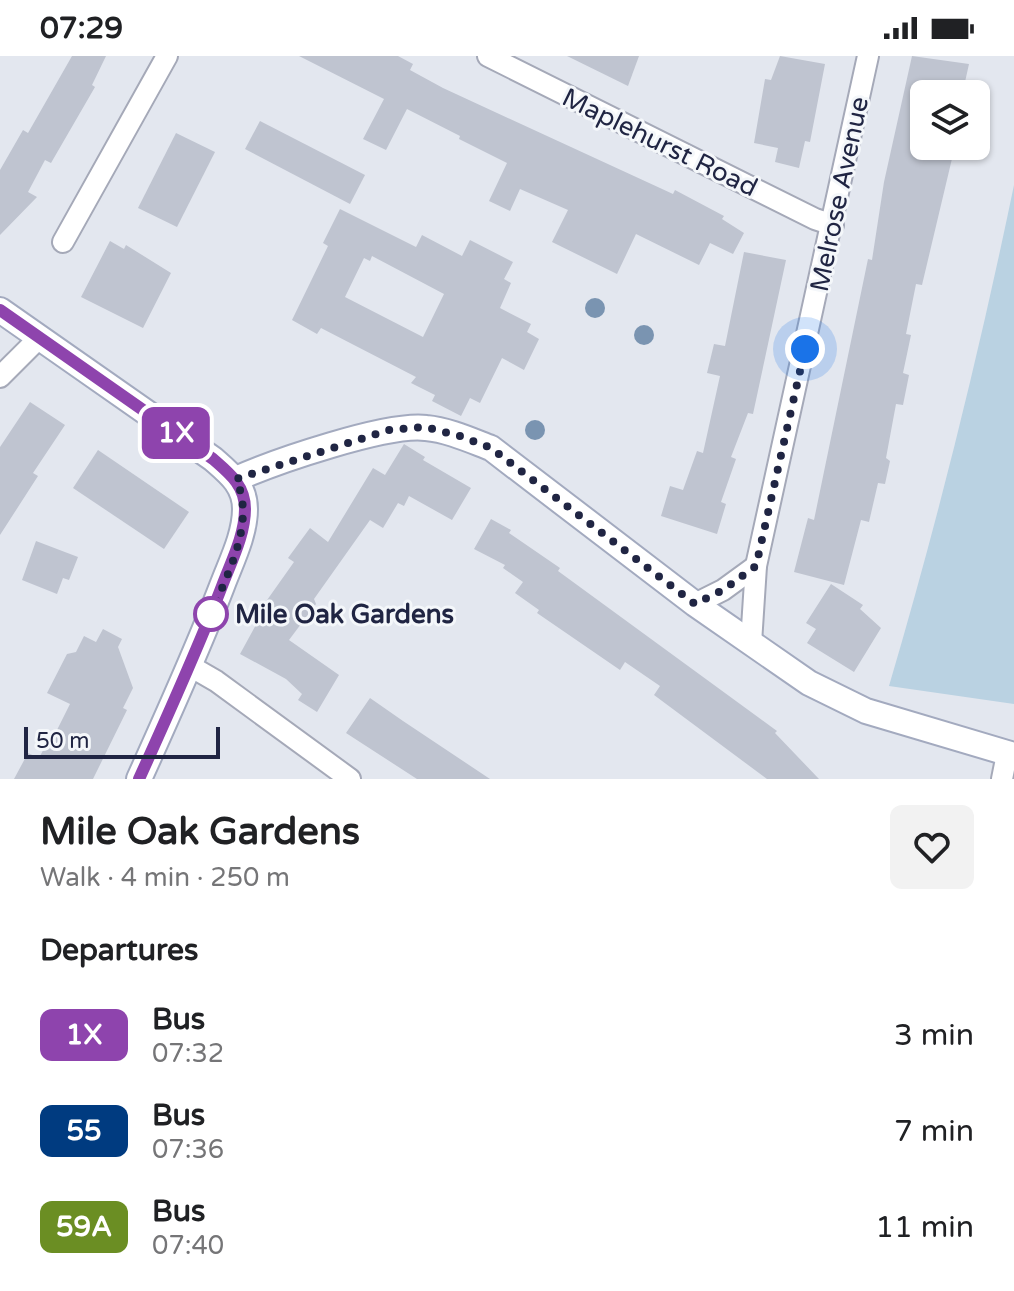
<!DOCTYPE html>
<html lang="en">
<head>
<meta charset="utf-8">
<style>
	body { margin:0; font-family:"Varela Round",sans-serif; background:#f2f2f2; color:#202124; height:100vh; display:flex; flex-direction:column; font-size:30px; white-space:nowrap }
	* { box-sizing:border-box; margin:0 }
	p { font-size:26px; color:#757577 }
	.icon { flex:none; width:44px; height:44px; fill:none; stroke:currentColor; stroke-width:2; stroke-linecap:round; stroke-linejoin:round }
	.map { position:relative; height:723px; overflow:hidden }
	.side { display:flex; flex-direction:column; background:#fff; flex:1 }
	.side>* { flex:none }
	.badge { padding:0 16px; border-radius:12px; font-size:28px; line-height:52px }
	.buttons { position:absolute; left:910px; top:24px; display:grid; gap:16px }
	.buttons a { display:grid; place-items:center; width:80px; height:80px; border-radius:12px; background:#fff; box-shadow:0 2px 6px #0004; font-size:40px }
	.scale { position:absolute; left:24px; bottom:20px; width:196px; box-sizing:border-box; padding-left:8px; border:4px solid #202543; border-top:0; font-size:22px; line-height:28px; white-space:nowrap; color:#202543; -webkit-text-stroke:6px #f4f7fa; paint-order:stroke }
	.you { position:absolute; width:40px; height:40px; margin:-20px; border:6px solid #fff; border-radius:50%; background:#1a73e8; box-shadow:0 0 0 12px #1a73e833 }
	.map>.badge { position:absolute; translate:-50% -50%; box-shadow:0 0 0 4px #fff }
	h2 { padding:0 40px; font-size:30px; line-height:72px }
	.round { display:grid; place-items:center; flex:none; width:84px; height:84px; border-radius:12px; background:#f2f2f2 }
	.overview { display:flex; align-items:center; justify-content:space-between; height:136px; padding:0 40px }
	h1 { font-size:38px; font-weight:800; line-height:60px }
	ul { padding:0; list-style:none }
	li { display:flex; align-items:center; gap:24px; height:96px; padding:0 40px }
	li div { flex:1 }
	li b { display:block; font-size:30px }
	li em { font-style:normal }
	li .badge { min-width:88px; font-weight:700; text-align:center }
	.status { display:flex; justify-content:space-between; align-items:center; height:56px; padding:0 40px; background:#fff; direction:ltr }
	.status svg { height:22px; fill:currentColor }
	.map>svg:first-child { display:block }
	.green { fill:#bad2e2 }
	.building { fill:#bfc4d0; fill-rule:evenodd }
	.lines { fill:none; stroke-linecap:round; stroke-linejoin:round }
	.street-casing { stroke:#a5a9b8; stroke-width:24 }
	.secondary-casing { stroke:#a3aabf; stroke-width:28 }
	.street { stroke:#fff; stroke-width:20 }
	.secondary { stroke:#fff; stroke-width:24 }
	.tree { fill:#7a94b1 }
	.line-casing { stroke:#fff; stroke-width:18 }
	.line { stroke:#8e44ad; stroke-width:12 }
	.walk { stroke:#202543; stroke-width:8; stroke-dasharray:0 14.4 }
	.stop-dot { fill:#fff; stroke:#8e44ad; stroke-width:4 }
	.labels { text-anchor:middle; stroke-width:6; stroke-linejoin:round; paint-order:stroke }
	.street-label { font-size:26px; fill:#202543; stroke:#f4f7fa }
	.stop-label { font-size:26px; font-weight:bold; fill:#202543; stroke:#f4f7fa; text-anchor:start }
</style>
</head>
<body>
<div class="status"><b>07:29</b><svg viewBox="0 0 49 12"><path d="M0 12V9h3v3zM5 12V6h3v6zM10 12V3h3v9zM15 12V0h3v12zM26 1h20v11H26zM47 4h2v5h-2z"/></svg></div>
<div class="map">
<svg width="1014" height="723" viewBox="0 0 1014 723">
	<rect width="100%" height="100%" fill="#e3e7ef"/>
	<path class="green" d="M1014,129V648L889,630C938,464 979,298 1014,129Z"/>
	<g class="building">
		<polygon points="72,0 106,0 92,29 95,31 51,107 45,104 28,136 37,141 0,179 0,114 23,74 28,77"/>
		<polygon points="299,0 398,0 413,8 410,14 443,32 673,138 675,134 724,160 722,163 744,177 733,198 710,187 699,209 636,178 617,218 552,186 568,154 520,133 510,155 489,145 507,107 459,83 460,80 407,53 386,94 363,83 384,43"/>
		<polygon points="567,0 639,0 628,30"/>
		<polygon points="780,0 825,8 810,86 805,85 799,112 775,106 778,92 754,87 765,23 771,24"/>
		<polygon points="912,0 969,8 963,35 953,32 952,36 924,30 924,90 955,90 922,229 916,228 906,278 911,279 903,317 909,319 903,349 896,348 886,402 890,405 885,428 878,427 869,466 861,464 844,529 794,516 808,462 814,464 868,203 872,204 884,126"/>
		<polygon points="260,65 365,119 350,148 245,93"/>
		<polygon points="176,77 215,96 177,171 138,152"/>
		<path d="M340,153L416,191L422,179L462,200L470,184L513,206L504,223L511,227L500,252L531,268L527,276L539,283L524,314L502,302L480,347L470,342L461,360L432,345L435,339L411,327L416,321L321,272L317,278L292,264L328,190L323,187ZM372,200L444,238L423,281L345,241L364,202L370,205Z"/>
		<polygon points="110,185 124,193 126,189 171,217 143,272 81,241"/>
		<polygon points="744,196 786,204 753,358 748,357 731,401 736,403 721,446 726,448 717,478 661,460 670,430 683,434 697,395 703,397 720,320 707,317 714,288 725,290"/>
		<polygon points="30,346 65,369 33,417 38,420 0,479 0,391"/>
		<polygon points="404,388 425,401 423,404 471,432 452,464 409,440 404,450 398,447 383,472 370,464 314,543 316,548 289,584 339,619 317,656 298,644 302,638 286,623 240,598 263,556 260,554 294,506 288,502 310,472 328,486 373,412 385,419"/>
		<polygon points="98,394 189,456 164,493 73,432"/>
		<polygon points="491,463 511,474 509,477 560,512 558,515 777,675 775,677 819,723 767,723 654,639 660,630 625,606 620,614 537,557 539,554 515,537 523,526 503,512 505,509 474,493"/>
		<polygon points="36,485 78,501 69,524 63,522 57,538 22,524"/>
		<polygon points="831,528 863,549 860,553 881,572 854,616 807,587 816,573 806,567"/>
		<polygon points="103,573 122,583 118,591 133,632 123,652 127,654 93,723 14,723 28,697 39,702 49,683 52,684 70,648 47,637 67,598 76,596 84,580 96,586"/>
		<polygon points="370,642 403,665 490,723 417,723 346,677"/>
	</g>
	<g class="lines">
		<g class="street-casing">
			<g id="street">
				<polyline points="488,0 815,163 833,169"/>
				<polyline points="63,186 167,0"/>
				<polyline points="0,321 39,282"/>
				<polyline points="695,548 723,534 756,510"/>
				<polyline points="751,587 756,510 868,0"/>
				<polyline points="190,610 216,625 350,723"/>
				<polyline points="1002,723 1007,698"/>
			</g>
		</g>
		<g class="secondary-casing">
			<g id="secondary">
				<path d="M0,254L213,403C229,417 245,429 245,453C245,479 231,506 222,530C197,595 168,659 139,723"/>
				<path d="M236,423C274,406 387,367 426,372C448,374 470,384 491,392L695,548L809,627L866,655L1014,699"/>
			</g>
		</g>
		<use href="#street" class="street"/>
		<use href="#secondary" class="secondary"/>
	</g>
	<g class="tree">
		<circle cx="595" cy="252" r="10"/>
		<circle cx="644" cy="279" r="10"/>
		<circle cx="535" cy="374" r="10"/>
	</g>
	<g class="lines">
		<g class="line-casing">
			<path id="line" d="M0,254L213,403C229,417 245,429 245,453C245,479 231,506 222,530C197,595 168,659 139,723"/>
		</g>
		<use href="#line" class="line"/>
		<path class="walk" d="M211,558C228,516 256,467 236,423L389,374L425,371L460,380L491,392L695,548L723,534L756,510L805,293"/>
	</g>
	<circle class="stop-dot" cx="211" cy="558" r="16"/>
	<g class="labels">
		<g class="street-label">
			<text transform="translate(660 86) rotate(26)" y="9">Maplehurst Road</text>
			<text transform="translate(839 138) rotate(-78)" y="9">Melrose Avenue</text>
		</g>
		<g class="stop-label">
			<text x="235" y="567">Mile Oak Gardens</text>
		</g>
	</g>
</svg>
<div class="buttons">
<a><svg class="icon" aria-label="layers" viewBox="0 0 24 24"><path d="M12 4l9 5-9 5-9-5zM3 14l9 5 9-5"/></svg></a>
</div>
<div class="scale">50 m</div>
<div class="you" style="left:805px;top:293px"></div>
<b class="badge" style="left:176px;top:377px;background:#8e44ad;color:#fff">1X</b>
</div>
<section class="side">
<div class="overview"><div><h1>Mile Oak Gardens</h1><p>Walk · 4 min · 250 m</p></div><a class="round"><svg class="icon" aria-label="heart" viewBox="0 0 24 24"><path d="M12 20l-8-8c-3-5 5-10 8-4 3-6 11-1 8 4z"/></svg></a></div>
<h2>Departures</h2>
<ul>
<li><span class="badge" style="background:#8e44ad;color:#fff">1X</span><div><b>Bus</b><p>07:32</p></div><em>3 min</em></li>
<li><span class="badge" style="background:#003b80;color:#fff">55</span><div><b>Bus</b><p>07:36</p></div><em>7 min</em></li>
<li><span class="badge" style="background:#6b8e23;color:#fff">59A</span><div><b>Bus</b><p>07:40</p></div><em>11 min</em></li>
</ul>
</section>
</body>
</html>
